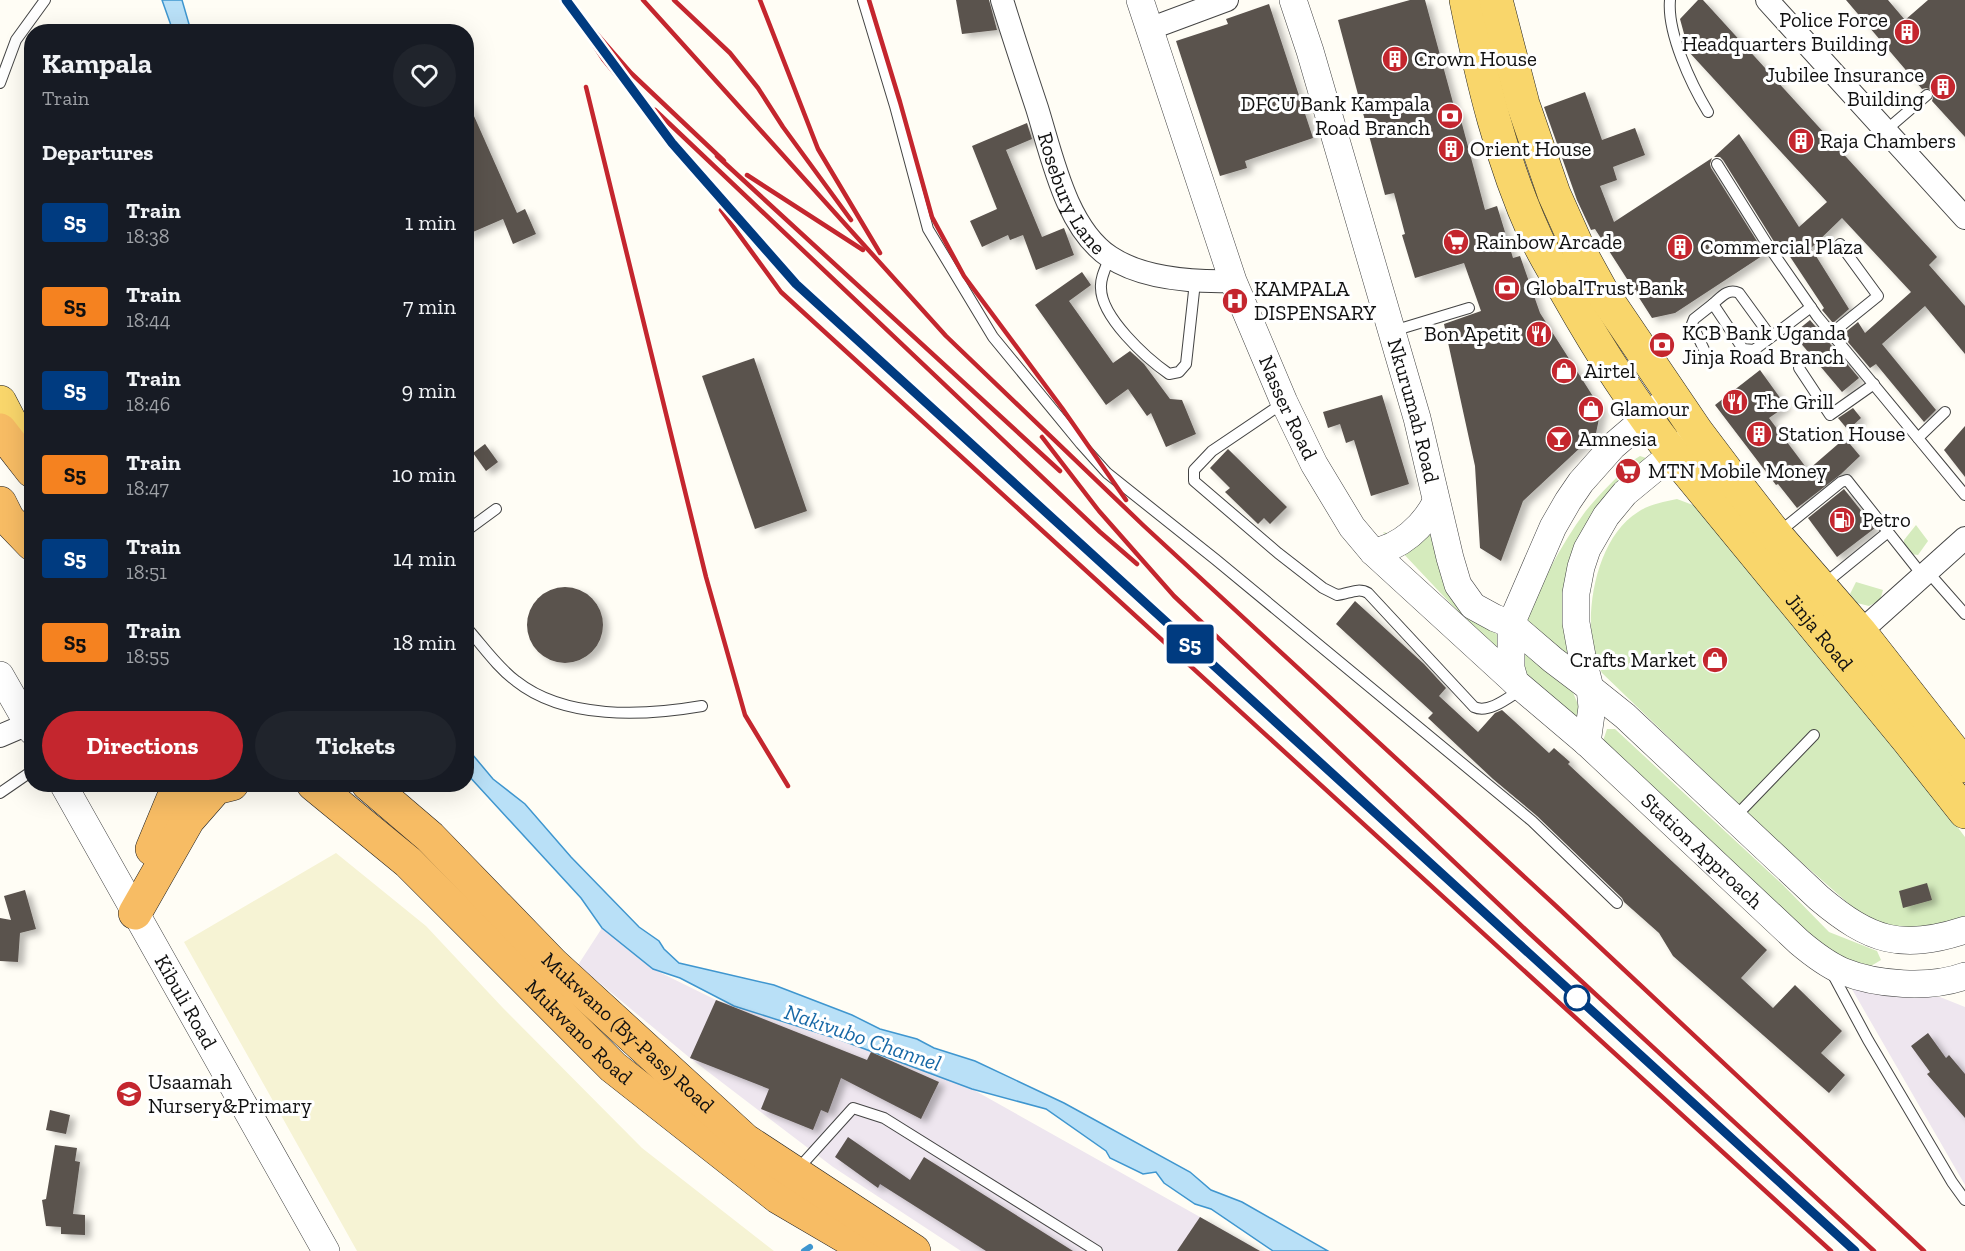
<!DOCTYPE html>
<html lang="en">
<head>
<meta charset="utf-8">
<style>
	body { margin:0; font-family:"Zilla Slab",serif; background:#20242c; color:#f1f3f6; height:100vh; display:flex; flex-direction:column; font-size:22px; white-space:nowrap }
	* { box-sizing:border-box; margin:0 }
	p { font-size:20px; color:#9ea1a6 }
	.icon { flex:none; width:33px; height:33px; fill:none; stroke:currentColor; stroke-width:2; stroke-linecap:round; stroke-linejoin:round }
	.map { position:relative; flex:1; overflow:hidden }
	.details { position:absolute; left:24px; top:24px; width:450px; height:768px; display:flex; flex-direction:column; background:#171b24; border-radius:24px; box-shadow:0 6px 24px #0002 }
	.details>* { flex:none }
	.badge { padding:0 12px; border-radius:4px; font-size:21px; line-height:39px }
	.map>.badge { position:absolute; translate:-50% -50%; box-shadow:0 0 0 3px #fff }
	h2 { padding:0 18px; font-size:22px; line-height:54px }
	.round { display:grid; place-items:center; flex:none; width:63px; height:63px; border-radius:32px; background:#20242c }
	.headline { display:flex; align-items:center; justify-content:space-between; height:102px; padding:0 18px }
	h1 { font-size:28px; font-weight:700; line-height:45px }
	.primary-button { display:flex; gap:12px; margin-top:auto; padding:12px 18px }
	.primary-button a { flex:1; height:69px; border-radius:36px; background:#c4262e; color:#fff; font-size:24px; font-weight:700; line-height:69px; text-align:center }
	.primary-button a+a { background:#20242c; color:#f1f3f6 }
	ul { padding:0; list-style:none }
	li { display:flex; align-items:center; gap:18px; height:84px; padding:0 18px }
	li div { flex:1 }
	li b { display:block; font-size:22px }
	li em { font-style:normal }
	li .badge { min-width:66px; font-weight:700; text-align:center }
	.map>svg:first-child { display:block }
	.industrial { fill:#eee6ef }
	.farmland { fill:#f6f3d4 }
	.green { fill:#d5ebbd }
	.water { fill:#b9e0f7; stroke:#3f96cf; stroke-width:1.5 }
	.lines { fill:none; stroke-linecap:round; stroke-linejoin:round }
	.stream { stroke:#3f96cf; stroke-width:6 }
	.building { fill:#5a524d; filter:url(#shadow) }
	.service-casing { stroke:#444; stroke-width:12 }
	.minor-casing { stroke:#444; stroke-width:24 }
	.tertiary-casing { stroke:#444; stroke-width:28 }
	.primary-casing { stroke:#222; stroke-width:34 }
	.trunk-casing { stroke:#222; stroke-width:34 }
	.service { stroke:#fff; stroke-width:10 }
	.minor { stroke:#fff; stroke-width:22 }
	.tertiary { stroke:#fff; stroke-width:27 }
	.primary { stroke:#f9d66b; stroke-width:33 }
	.trunk { stroke:#f7bc64; stroke-width:33 }
	.rail { stroke:#c4262e; stroke-width:4.5 }
	.line-casing { stroke:#fff; stroke-width:14 }
	.line { stroke:#003b80; stroke-width:9 }
	.stop-dot { fill:#fff; stroke:#003b80; stroke-width:3 }
	.labels { text-anchor:middle; stroke-width:6; stroke-linejoin:round; paint-order:stroke }
	.poi-label { font-size:21px; fill:#111; stroke:#fff; text-anchor:start }
	.street-label { font-size:21px; fill:#111; stroke:#fff }
	.water-label { font-size:22px; font-style:italic; fill:#1768a6; stroke:#fff }
</style>
</head>
<body>
<div class="map">
<svg width="1965" height="1251" viewBox="0 0 1965 1251">
	<defs>
		<filter id="shadow"><feDropShadow dx="6" dy="4" stdDeviation="3" flood-color="#0004"/></filter>
	</defs>
	<rect width="100%" height="100%" fill="#fffdf5"/>
	<g class="industrial">
		<polygon points="602,928 653,969 716,1000 838,1039 972,1089 1200,1217 1246,1243 1256,1251 961,1251 833,1167 690,1058 578,965"/>
		<polygon points="1849,984 1900,997 1940,997 1965,1007 1965,1185"/>
	</g>
	<polygon class="farmland" points="336,853 426,926 503,1008 642,1148 774,1251 357,1251 184,942"/>
	<g class="green">
		<path d="M1640,456L1646,458L1644,464L1585,534L1575,670L1524,625C1539,587 1560,546 1585,512C1599,494 1617,478 1632,461Z"/>
		<path d="M1677,499L1698,507L1870,710L1965,837V919L1927,933L1877,927L1849,904L1766,831L1602,673C1600,668 1596,662 1595,656C1583,612 1597,537 1638,512C1650,504 1663,502 1677,499Z"/>
		<polygon points="1434,522 1490,630 1498,635 1501,657 1383,532 1395,535"/>
		<polygon points="1916,525 1928,541 1918,555 1910,554 1904,548 1904,540"/>
		<polygon points="1856,582 1883,590 1880,600 1869,606 1857,603 1850,594"/>
		<polygon points="1516,644 1572,690 1582,714 1575,722 1524,676"/>
		<polygon points="1607,729 1615,729 1783,885 1829,932 1877,951 1881,960 1871,966 1832,955 1603,741"/>
	</g>
	<g class="water">
		<polygon points="162,0 182,0 191,31 173,31"/>
		<polygon points="467,748 493,779 525,804 571,857 639,927 659,941 664,949 679,963 774,985 852,1015 880,1029 917,1039 934,1048 975,1061 1064,1103 1190,1172 1211,1190 1242,1202 1328,1251 1273,1251 1211,1209 1195,1204 1164,1183 1156,1172 1143,1174 1110,1158 1106,1151 1046,1109 972,1089 838,1039 734,1006 680,978 653,969 602,928 581,898 467,774"/>
	</g>
	<g class="lines">
		<polyline class="stream" points="804,1251 810,1247"/>
	</g>
	<g class="building">
		<polygon points="956,0 989,0 997,30 962,34"/>
		<polygon points="1410,0 1425,0 1455,110 1458,109 1485,210 1497,206 1513,258 1520,256 1540,313 1601,409 1596,433 1523,501 1501,561 1480,548 1475,466 1444,324 1481,311 1464,263 1415,278 1402,235 1405,234 1394,193 1385,195 1338,20"/>
		<polygon points="1698,0 1703,0 1931,250 1937,257 1929,265 1965,306 1965,354 1925,306 1882,344 1936,410 1924,422 1876,364 1870,368 1842,335 1858,322 1865,333 1911,292 1842,218 1811,248 1849,309 1833,323 1822,310 1824,308 1781,243 1777,246 1773,240 1723,160 1720,157 1714,157 1739,134 1799,227 1827,202 1689,52 1680,19"/>
		<polygon points="1846,0 1888,0 1905,20 1928,0 1965,0 1965,137 1932,101 1934,94 1932,90 1926,88 1922,89"/>
		<polygon points="1269,4 1313,138 1245,161 1247,168 1220,176 1176,41 1228,24 1226,19"/>
		<polygon points="1585,92 1602,140 1635,128 1645,155 1613,167 1617,180 1600,186 1614,222 1712,158 1710,164 1711,168 1765,254 1675,313 1652,318 1595,229 1591,230 1577,200 1544,107"/>
		<polygon points="466,98 517,213 525,209 536,234 513,244 503,219 466,235"/>
		<polygon points="1027,123 1032,139 1006,150 1042,237 1064,228 1074,255 1036,270 1023,235 1010,240 1008,235 982,247 970,221 997,209 972,146"/>
		<polygon points="1082,272 1091,285 1069,301 1113,363 1130,351 1144,364 1170,399 1182,400 1196,434 1166,447 1151,413 1147,416 1128,389 1106,405 1035,305"/>
		<polygon points="1810,320 1859,378 1842,392 1793,334"/>
		<polygon points="754,358 807,511 755,529 702,376"/>
		<polygon points="1760,370 1786,406 1769,418 1808,470 1845,438 1860,456 1841,474 1797,508 1778,484 1776,485 1715,405"/>
		<polygon points="1382,395 1409,484 1371,496 1354,440 1346,443 1340,424 1328,428 1323,412"/>
		<polygon points="1853,408 1861,418 1848,430 1838,418"/>
		<polygon points="1965,426 1965,477 1944,450"/>
		<polygon points="485,444 498,462 486,471 473,453"/>
		<polygon points="1228,449 1287,507 1270,524 1264,518 1258,524 1225,492 1230,488 1210,468"/>
		<polygon points="1844,489 1875,528 1837,557 1808,518"/>
		<circle cx="565" cy="625" r="38"/>
		<polygon points="1355,601 1424,664 1446,688 1439,696 1478,732 1495,713 1502,710 1549,753 1554,748 1570,762 1568,764 1767,950 1741,978 1773,1008 1795,985 1842,1031 1821,1053 1845,1075 1829,1093 1673,956 1659,933 1624,902 1622,898 1537,816 1493,779 1428,718 1433,713 1336,624"/>
		<polygon points="1927,883 1932,900 1903,908 1899,891"/>
		<polygon points="25,890 36,929 20,933 18,962 0,961 0,918 11,920 4,896"/>
		<polygon points="716,1000 867,1060 871,1052 939,1082 921,1119 841,1078 828,1113 821,1110 813,1130 761,1109 769,1089 690,1058"/>
		<polygon points="1928,1033 1946,1058 1949,1055 1965,1074 1965,1118 1927,1074 1930,1072 1911,1046"/>
		<polygon points="50,1110 70,1115 66,1134 46,1130"/>
		<polygon points="848,1137 910,1180 924,1157 1073,1251 986,1251 880,1184 878,1188 835,1157"/>
		<polygon points="55,1145 77,1148 75,1161 80,1162 73,1214 85,1215 85,1235 61,1234 61,1227 46,1226 42,1200 46,1199"/>
		<polygon points="1200,1217 1260,1251 1177,1251"/>
	</g>
	<g class="lines">
		<g class="service-casing">
			<g id="service">
				<polyline points="863,0 895,106 928,229 993,337 1081,444 1107,473 1215,559 1532,821 1617,903"/>
				<path d="M1670,0C1667,33 1691,84 1708,112"/>
				<polyline points="0,83 16,40 45,0"/>
				<polyline points="1885,131 1927,95"/>
				<polyline points="1717,164 1767,244 1817,316 1965,495"/>
				<path d="M1110,257C1106,267 1100,278 1101,288C1101,317 1146,358 1169,374L1179,372L1186,364L1195,282"/>
				<path d="M1713,304C1721,297 1728,288 1739,293L1771,337"/>
				<polyline points="1393,331 1469,308"/>
				<polyline points="1832,333 1878,296 1840,244"/>
				<polyline points="1707,356 1692,324 1694,319 1713,304 1743,349 1754,350 1811,307"/>
				<polyline points="1799,368 1830,415 1874,384"/>
				<path d="M1283,403L1212,451L1194,470V481L1278,553L1323,588L1337,595C1348,594 1358,587 1368,593L1474,707C1489,714 1509,697 1522,689"/>
				<polyline points="1918,438 1945,412"/>
				<polyline points="466,531 496,509"/>
				<polyline points="1778,533 1841,482 1847,480 1923,576"/>
				<polyline points="1928,572 1965,614"/>
				<polyline points="1823,585 1888,532"/>
				<path d="M466,627C482,645 497,667 516,681C565,720 644,716 702,706"/>
				<polyline points="0,793 32,771"/>
				<polyline points="1734,818 1814,735"/>
				<polyline points="1832,973 1868,1040 1952,1182 1965,1200"/>
				<polyline points="797,1170 853,1108 884,1118 1097,1251"/>
			</g>
		</g>
		<g class="minor-casing">
			<g id="minor">
				<path id="s1" d="M1002,0C1013,36 1025,72 1037,108C1052,156 1066,228 1110,257C1143,279 1195,282 1233,281"/>
				<polyline points="1767,0 1965,218"/>
				<polyline points="1149,29 1227,0"/>
				<polyline points="1849,642 1965,538"/>
				<polyline points="0,736 28,724"/>
			</g>
		</g>
		<g class="tertiary-casing">
			<g id="tertiary">
				<path id="s2" d="M1140,0L1233,281L1284,402L1314,464L1352,527L1373,552L1515,682"/>
				<path id="s3" d="M1293,0L1310,51L1417,418L1450,558L1458,585L1473,606L1495,618L1511,624L1553,660L1590,688L1592,707L1587,743"/>
				<path id="s4" d="M1662,404L1613,446L1581,482L1568,501L1553,527L1511,624V668L1515,682L1587,743L1799,942C1812,953 1826,964 1842,971C1876,985 1930,989 1965,976"/>
				<path d="M1688,441L1625,493L1606,516L1587,549L1581,567L1576,593V623L1582,656L1590,688L1625,716L1819,898C1870,941 1901,951 1965,930"/>
				<path d="M1373,552C1400,548 1424,526 1436,502"/>
				<polyline points="0,675 32,731"/>
				<path id="s5" d="M63,784L326,1251"/>
			</g>
		</g>
		<g class="primary-casing">
			<g id="primary">
				<path id="s6" d="M1466,0C1482,80 1501,160 1535,235C1544,256 1557,275 1568,295C1599,350 1634,404 1673,454L1908,740L1965,812"/>
				<polyline points="1496,0 1523,104 1554,194 1579,250 1602,292 1697,432 1734,481 1776,535 1860,632 1965,766"/>
				<polyline points="0,402 27,454"/>
			</g>
		</g>
		<g class="trunk-casing">
			<g id="trunk">
				<polyline points="0,430 32,471"/>
				<polyline points="0,503 8,519 32,544"/>
				<path id="s7" d="M313,784L408,862L613,1067L778,1197L870,1251"/>
				<path id="s8" d="M368,784L430,837L553,964L745,1140L914,1251"/>
				<polyline points="152,849 179,784"/>
				<polyline points="135,913 188,820 216,788 232,784"/>
			</g>
		</g>
		<use href="#service" class="service"/>
		<use href="#minor" class="minor"/>
		<use href="#tertiary" class="tertiary"/>
		<use href="#primary" class="primary"/>
		<use href="#trunk" class="trunk"/>
		<g class="rail">
			<polyline points="565,0 603,59 672,143 796,284 1855,1251"/>
			<polyline points="643,0 946,336 1144,526 1556,906 1924,1251"/>
			<polyline points="674,0 730,53 758,88 783,127 851,220"/>
			<polyline points="760,0 818,149 880,253"/>
			<polyline points="869,0 900,102 932,217 964,276 1062,408 1126,500"/>
			<polyline points="589,25 631,73 724,161"/>
			<polyline points="586,87 706,577 745,715 788,786"/>
			<polyline points="655,110 1100,532 1137,564"/>
			<polyline points="717,156 1060,471"/>
			<polyline points="747,175 863,250"/>
			<polyline points="721,210 781,292 1831,1251"/>
			<polyline points="1042,437 1099,511 1174,596 1527,931 1874,1251"/>
		</g>
	</g>
	<g class="lines">
		<g class="line-casing">
			<polyline id="line" points="566,0 672,143 796,284 1855,1251"/>
		</g>
		<use href="#line" class="line"/>
	</g>
	<defs>
		<g id="building-disc" transform="scale(1.35)"><circle r="9.5" fill="#c4262e" stroke="#fff"/><path d="M-4-6H4V6H1V3H-1V6H-4ZM-2.5-4.3h1.7v1.8h-1.7ZM.8-4.3h1.7v1.8H.8ZM-2.5-1h1.7V.8h-1.7ZM.8-1h1.7V.8H.8Z" fill="#fff"/></g>
		<g id="bank-disc" transform="scale(1.35)"><circle r="9.5" fill="#c4262e" stroke="#fff"/><path d="M-6-4H6V4H-6ZM0-2.3a2.3 2.3 0 1 0 0 4.6a2.3 2.3 0 1 0 0-4.6Z" fill="#fff"/></g>
		<g id="supermarket-disc" transform="scale(1.35)"><circle r="9.5" fill="#c4262e" stroke="#fff"/><path d="M-6-5.5h2.5l.6 2H6L4.5 2H-2.5L-4.4-4H-6ZM-1.5 3.2a1.3 1.3 0 1 0 .1 0ZM3 3.2a1.3 1.3 0 1 0 .1 0Z" fill="#fff"/></g>
		<g id="hospital-disc" transform="scale(1.35)"><circle r="9.5" fill="#c4262e" stroke="#fff"/><path d="M-5-5h3v3.5h4V-5h3V5h-3V1.5h-4V5h-3Z" fill="#fff"/></g>
		<g id="restaurant-disc" transform="scale(1.35)"><circle r="9.5" fill="#c4262e" stroke="#fff"/><path d="M-5-6h1v4h1v-4h1v4h1v-4h1v5L-1.5 .5V6h-2V.5L-5-1ZM5-6V6H3V1.5H1.5Q1.5-4 5-6Z" fill="#fff"/></g>
		<g id="shop-disc" transform="scale(1.35)"><circle r="9.5" fill="#c4262e" stroke="#fff"/><path d="M-5-2.5h2.3a2.7 3.5 0 0 1 5.4 0H5L5.5 6h-11ZM-1.5-2.5h3a1.5 2.3 0 0 0-3 0Z" fill="#fff"/></g>
		<g id="bar-disc" transform="scale(1.35)"><circle r="9.5" fill="#c4262e" stroke="#fff"/><path d="M-6-5H6L.8 .8V4.5H3.5V6h-7V4.5H-.8V.8Z" fill="#fff"/></g>
		<g id="fuel-disc" transform="scale(1.35)"><circle r="9.5" fill="#c4262e" stroke="#fff"/><path d="M-5.5-6h7V0h2V4h1.3V-2.5L3-4.5l.8-.8L6-3V5H2.5V1h-1V6h-7ZM-4.2-4.7v3.2H.2V-4.7Z" fill="#fff"/></g>
		<g id="school-disc" transform="scale(1.35)"><circle r="9.5" fill="#c4262e" stroke="#fff"/><path d="M0-5L7-2L0 1L-7-2ZM-4 1L0 2.5L4 1V4Q0 6-4 4Z" fill="#fff"/></g>
	</defs>
	<g fill-rule="evenodd">
		<use href="#building-disc" x="1907" y="32"/>
		<use href="#building-disc" x="1395" y="59"/>
		<use href="#building-disc" x="1943" y="87"/>
		<use href="#bank-disc" x="1450" y="116"/>
		<use href="#building-disc" x="1801" y="141"/>
		<use href="#building-disc" x="1451" y="149"/>
		<use href="#supermarket-disc" x="1456" y="242"/>
		<use href="#building-disc" x="1680" y="247"/>
		<use href="#bank-disc" x="1507" y="288"/>
		<use href="#hospital-disc" x="1235" y="301"/>
		<use href="#restaurant-disc" x="1539" y="334"/>
		<use href="#bank-disc" x="1662" y="345"/>
		<use href="#shop-disc" x="1564" y="371"/>
		<use href="#restaurant-disc" x="1735" y="402"/>
		<use href="#shop-disc" x="1591" y="409"/>
		<use href="#building-disc" x="1759" y="434"/>
		<use href="#bar-disc" x="1559" y="439"/>
		<use href="#supermarket-disc" x="1628" y="471"/>
		<use href="#fuel-disc" x="1842" y="520"/>
		<use href="#shop-disc" x="1715" y="660"/>
		<use href="#school-disc" x="129" y="1094"/>
	</g>
	<circle class="stop-dot" cx="1577" cy="998" r="12"/>
	<g class="labels">
		<g class="poi-label">
			<text x="1888" y="27" text-anchor="end">Police Force<tspan x="1888" dy="24">Headquarters Building</tspan></text>
			<text x="1414" y="66">Crown House</text>
			<text x="1924" y="82" text-anchor="end">Jubilee Insurance<tspan x="1924" dy="24">Building</tspan></text>
			<text x="1430" y="111" text-anchor="end">DFCU Bank Kampala<tspan x="1430" dy="24">Road Branch</tspan></text>
			<text x="1820" y="148">Raja Chambers</text>
			<text x="1470" y="156">Orient House</text>
			<text x="1476" y="249">Rainbow Arcade</text>
			<text x="1700" y="254">Commercial Plaza</text>
			<text x="1526" y="295">GlobalTrust Bank</text>
			<text x="1254" y="296">KAMPALA<tspan x="1254" dy="24">DISPENSARY</tspan></text>
			<text x="1682" y="340">KCB Bank Uganda<tspan x="1682" dy="24">Jinja Road Branch</tspan></text>
			<text x="1520" y="341" text-anchor="end">Bon Apetit</text>
			<text x="1584" y="378">Airtel</text>
			<text x="1754" y="409">The Grill</text>
			<text x="1610" y="416">Glamour</text>
			<text x="1778" y="441">Station House</text>
			<text x="1578" y="446">Amnesia</text>
			<text x="1648" y="478">MTN Mobile Money</text>
			<text x="1862" y="527">Petro</text>
			<text x="1696" y="667" text-anchor="end">Crafts Market</text>
			<text x="148" y="1089">Usaamah<tspan x="148" dy="24">Nursery&amp;Primary</tspan></text>
		</g>
		<g class="street-label">
			<text dy="7" stroke="none"><textPath href="#s1" startOffset="206">Rosebury Lane</textPath></text>
			<text dy="7" stroke="none"><textPath href="#s2" startOffset="434">Nasser Road</textPath></text>
			<text dy="7" stroke="none"><textPath href="#s3" startOffset="428">Nkurumah Road</textPath></text>
			<text dy="7" stroke="none"><textPath href="#s6" startOffset="735">Jinja Road</textPath></text>
			<text dy="7" stroke="none"><textPath href="#s4" startOffset="582">Station Approach</textPath></text>
			<text dy="7" stroke="none"><textPath href="#s5" startOffset="250">Kibuli Road</textPath></text>
			<text dy="7" stroke="none"><textPath href="#s7" startOffset="364">Mukwano Road</textPath></text>
			<text dy="7" stroke="none"><textPath href="#s8" startOffset="360">Mukwano (By-Pass) Road</textPath></text>
		</g>
		<g class="water-label">
			<text transform="translate(863 1037) rotate(19)" y="8">Nakivubo Channel</text>
		</g>
	</g>
</svg>
<b class="badge" style="left:1190px;top:644px;background:#003b80;color:#fff">S5</b>
<section class="details">
<div class="headline"><div><h1>Kampala</h1><p>Train</p></div><a class="round"><svg class="icon" aria-label="heart" viewBox="0 0 24 24"><path d="M12 20l-8-8c-3-5 5-10 8-4 3-6 11-1 8 4z"/></svg></a></div>
<h2>Departures</h2>
<ul>
<li><span class="badge" style="background:#003b80;color:#fff">S5</span><div><b>Train</b><p>18:38</p></div><em>1 min</em></li>
<li><span class="badge" style="background:#f58220;color:#111">S5</span><div><b>Train</b><p>18:44</p></div><em>7 min</em></li>
<li><span class="badge" style="background:#003b80;color:#fff">S5</span><div><b>Train</b><p>18:46</p></div><em>9 min</em></li>
<li><span class="badge" style="background:#f58220;color:#111">S5</span><div><b>Train</b><p>18:47</p></div><em>10 min</em></li>
<li><span class="badge" style="background:#003b80;color:#fff">S5</span><div><b>Train</b><p>18:51</p></div><em>14 min</em></li>
<li><span class="badge" style="background:#f58220;color:#111">S5</span><div><b>Train</b><p>18:55</p></div><em>18 min</em></li>
</ul>
<div class="primary-button"><a>Directions</a><a>Tickets</a></div>
</section>
</div>
</body>
</html>
